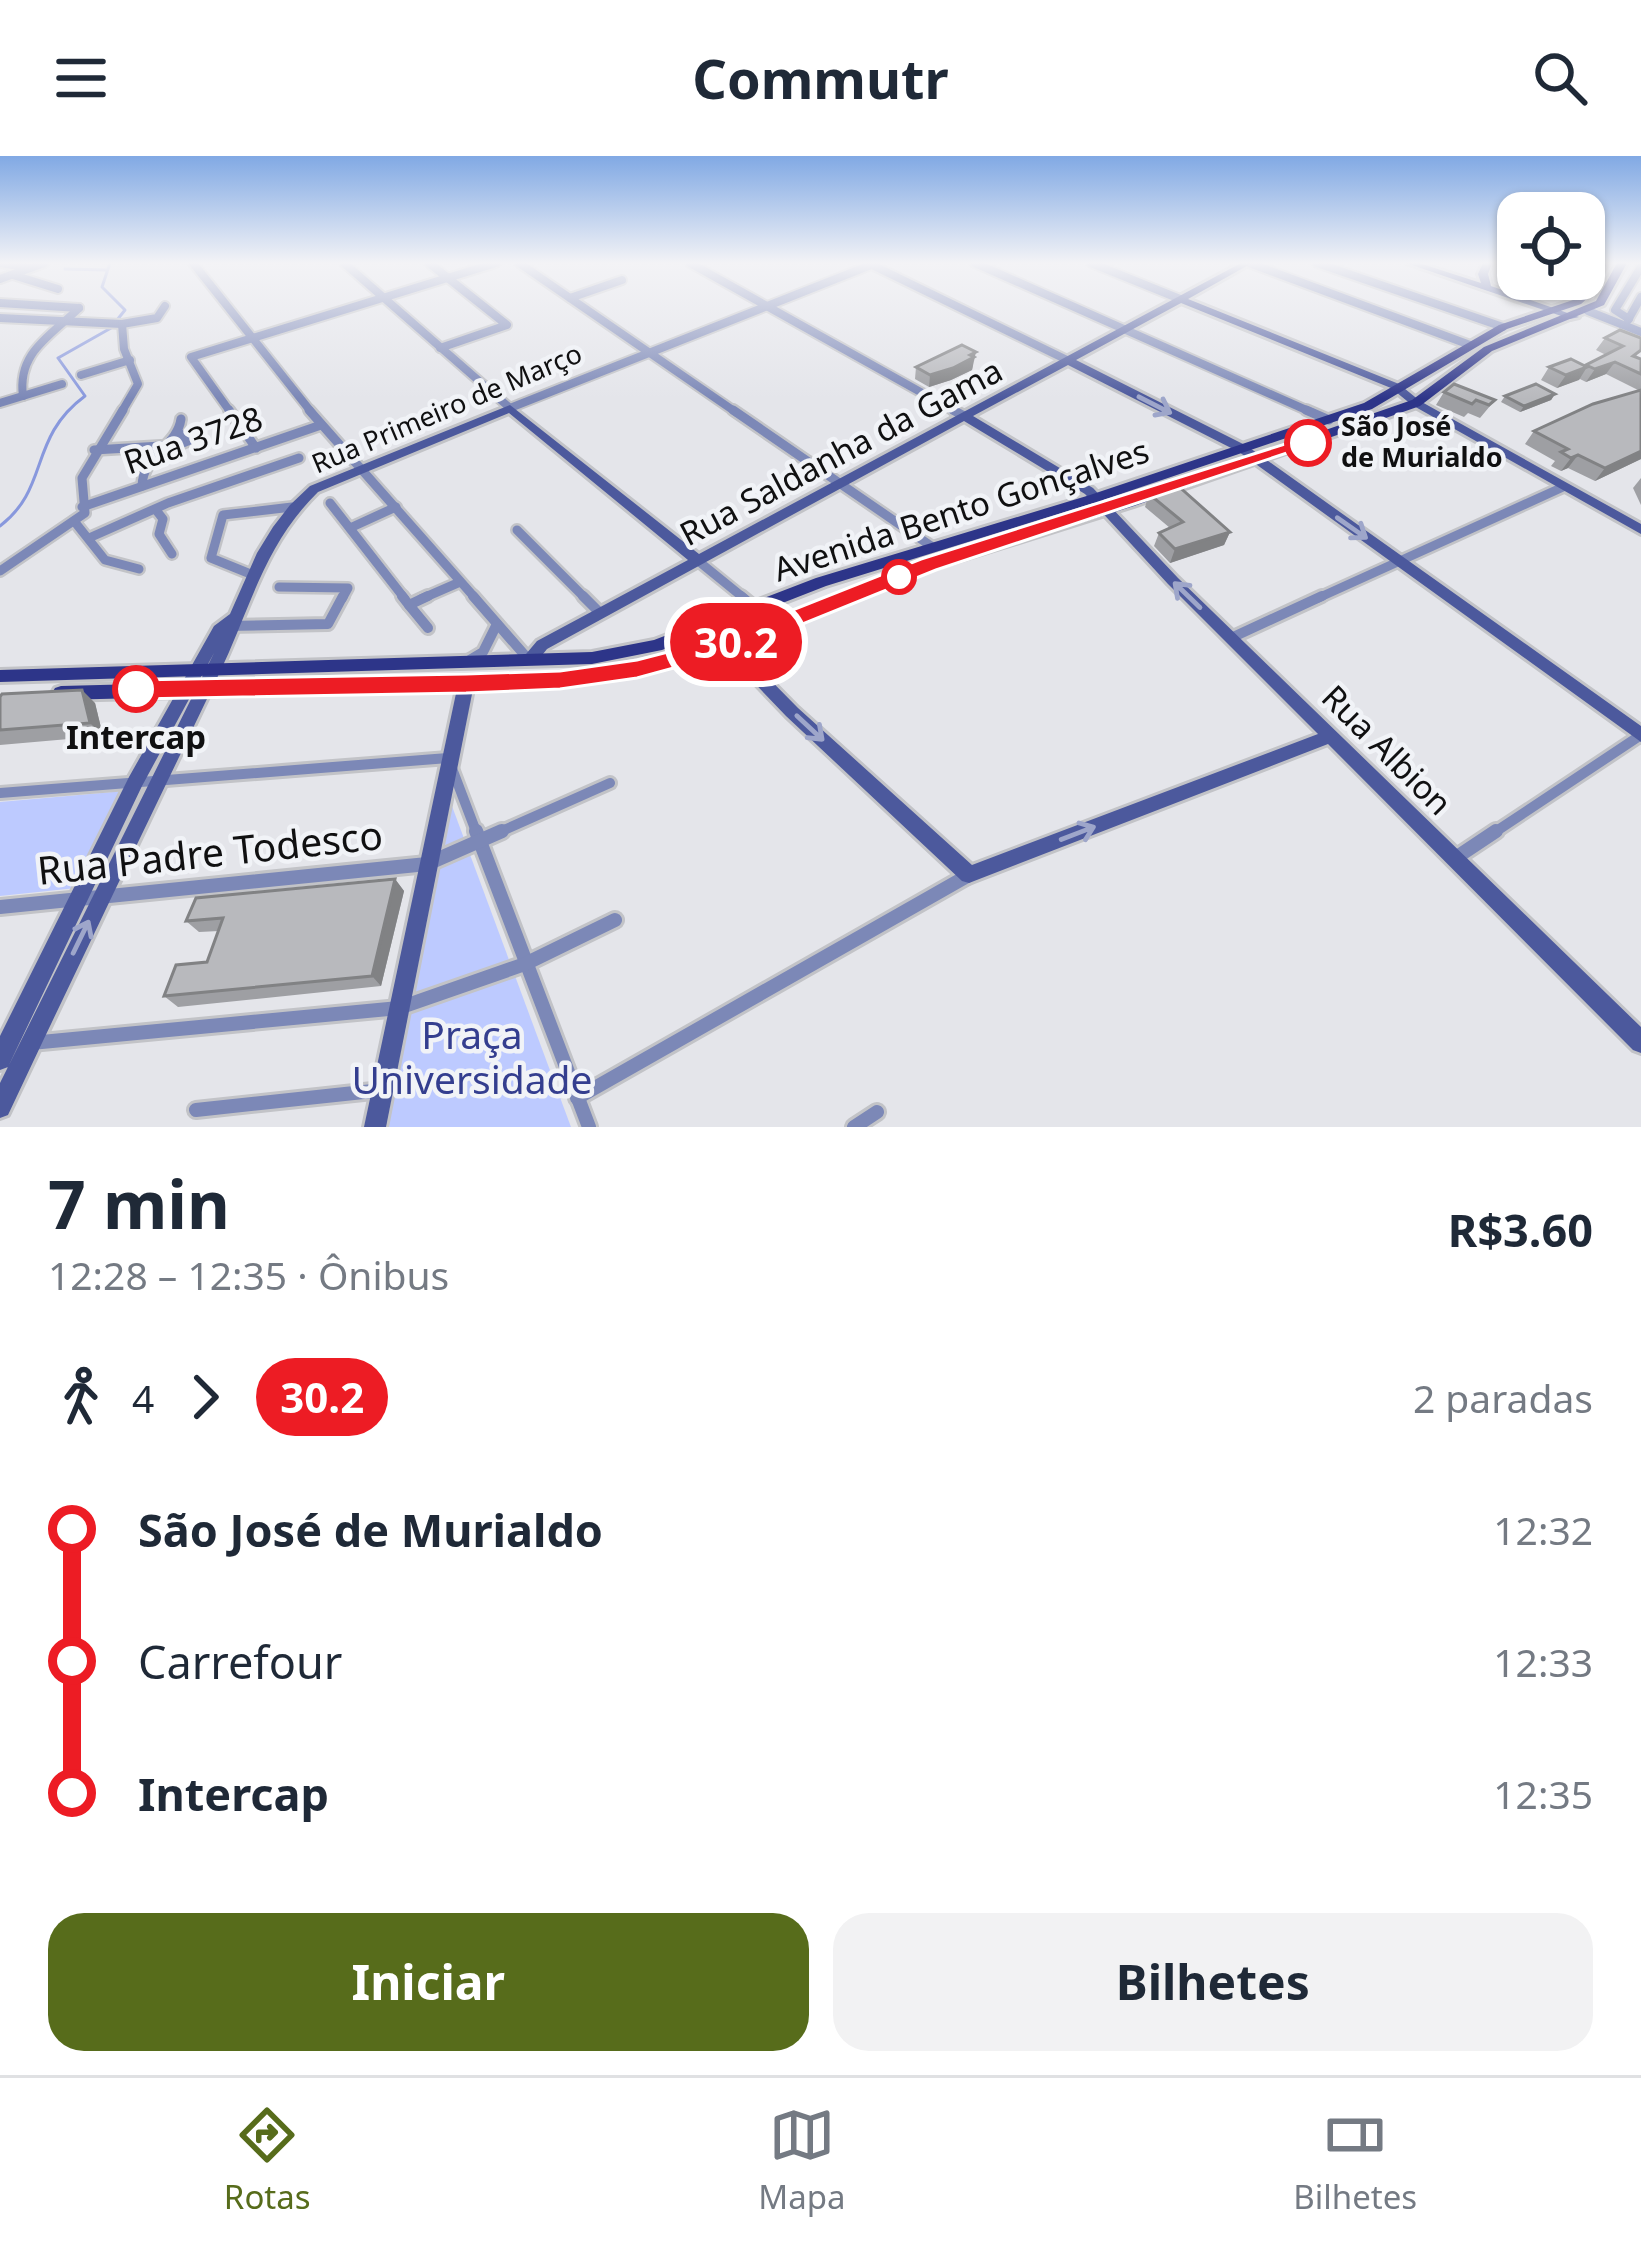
<!DOCTYPE html>
<html lang="pt">
<head>
<meta charset="utf-8">
<style>
	body { margin:0; font-family:"Noto Sans",sans-serif; background:#f2f2f3; color:#1f2937; height:100vh; display:flex; flex-direction:column; font-size:45px; white-space:nowrap }
	* { box-sizing:border-box; margin:0 }
	p { font-size:39px; color:#747a83 }
	.icon { flex:none; width:66px; height:66px; fill:none; stroke:currentColor; stroke-width:2; stroke-linecap:round; stroke-linejoin:round }
	.map { position:relative; height:971px; overflow:hidden }
	.drawer { display:flex; flex-direction:column; background:#fff; flex:1 }
	.drawer>* { flex:none }
	.badge { padding:0 24px; border-radius:39px; font-size:42px; line-height:78px }
	.tools { position:absolute; left:1497px; top:36px; display:grid; gap:24px }
	.tools a { display:grid; place-items:center; width:108px; height:108px; border-radius:24px; background:#fff; box-shadow:0 3px 9px #0004; font-size:60px }
	.map>.badge { position:absolute; translate:-50% -50%; box-shadow:0 0 0 6px #fff }
	.legs { display:flex; align-items:center; gap:18px; height:132px; padding:0 48px; font-size:39px }
	.legs p { margin-inline-start:auto }
	.overview { display:flex; align-items:center; justify-content:space-between; height:204px; padding:0 48px }
	h1 { font-size:66px; font-weight:700; line-height:90px }
	.cta { display:flex; gap:24px; margin-top:auto; padding:24px 48px }
	.cta a { flex:1; height:138px; border-radius:36px; background:#576c1b; color:#fff; font-size:48px; font-weight:700; line-height:138px; text-align:center }
	.cta a+a { background:#f2f2f3; color:#1f2937 }
	ul { padding:0 48px; list-style:none }
	li { display:flex; align-items:center; gap:42px; height:132px; font-size:45px }
	li i { display:grid; place-items:center; width:18px; height:100%; margin:0 15px; background:currentColor }
	li i::after { content:''; width:30px; height:30px; margin:-15px; border:9px solid; border-radius:50%; background:#fff }
	li p { margin-inline-start:auto }
	li:first-child i { background:linear-gradient(#0000 50%,currentColor 0) }
	li:last-child i { background:linear-gradient(currentColor 50%,#0000 0) }
	header { display:flex; justify-content:space-between; align-items:center; height:156px; padding:0 48px; background:#fff; font-size:54px; font-weight:700 }
	.menu { display:flex; justify-content:space-around; align-items:center; height:168px; border-top:3px solid #e0e1e3; background:#fff; font-size:33px; color:#747a83 }
	.menu a { display:grid; justify-items:center; gap:6px }
	.menu .selected { color:#576c1b }
	.map>svg:first-child { display:block }
	.green { fill:#bdcaff }
	.lines { fill:none; stroke-linecap:round; stroke-linejoin:round }
	.stream { stroke:#8898dd; stroke-width:3 }
	.street-far3-casing { stroke:#c2c3c7; stroke-width:12 }
	.street-far2-casing { stroke:#c2c3c7; stroke-width:14 }
	.street-far1-casing { stroke:#c2c3c7; stroke-width:16 }
	.street-casing { stroke:#c2c3c7; stroke-width:20 }
	.secondary-casing { stroke:#c2c3c7; stroke-width:6 }
	.primary-casing { stroke:#c2c3c7; stroke-width:6 }
	.street-far3 { stroke:#7c88b7; stroke-width:8 }
	.street-far2 { stroke:#7c88b7; stroke-width:9 }
	.street-far1 { stroke:#7c88b7; stroke-width:10 }
	.street { stroke:#7c88b7; stroke-width:14 }
	.secondary { fill:#4c599d; fill-rule:evenodd }
	.primary { fill:#2d3589; fill-rule:evenodd }
	.wall { fill:#9e9fa3 }
	.shaded-wall { fill:#818284 }
	.building { fill:#b8b9bd; stroke:#818284; stroke-width:3 }
	.oneway { stroke:#9ea6ca }
	.line-1 { fill:#ed1c24; stroke:#fff; stroke-width:3 }
	.stop-1-dot { fill:#fff; stroke:#ed1c24; stroke-width:6 }
	.labels { text-anchor:middle; stroke-width:9; stroke-linejoin:round; paint-order:stroke }
	.far-street-label { font-size:27px; fill:#101011; stroke:#f1f3f7 }
	.far-stop-label { font-size:27px; font-weight:bold; fill:#101011; stroke:#f1f3f7; text-anchor:start }
	.street-label { font-size:33px; fill:#101011; stroke:#f1f3f7 }
	.stop-label { font-size:33px; font-weight:bold; fill:#101011; stroke:#f1f3f7 }
	.near-street-label { font-size:39px; fill:#101011; stroke:#f1f3f7 }
	.near-park-label { font-size:39px; fill:#343e8f; stroke:#f1f3f7 }
</style>
</head>
<body>
<header><svg class="icon" aria-label="menu" viewBox="0 0 24 24"><path d="M4 6h16M4 12h16M4 18h16"/></svg>Commutr<svg class="icon" aria-label="search" viewBox="0 0 24 24"><circle cx="10" cy="10" r="6"/><path d="M15 15l6 6"/></svg></header>
<div class="map">
<svg width="1641" height="971" viewBox="0 0 1641 971">
	<rect width="100%" height="100%" fill="#e4e5ea"/>
	<g class="green">
		<polygon points="124,635 76,732 0,740 0,646"/>
		<polygon points="449,642 571,971 387,971"/>
	</g>
	<g class="lines">
		<g class="stream">
			<polyline points="110,107 102,131 125,154 117,164"/>
			<polyline points="65,113 106,114"/>
			<path d="M0,370C50,332 28,282 85,240L58,202L111,172"/>
		</g>
		<g class="street-far3-casing">
			<g id="street-far3">
				<polyline points="0,107 26,111"/>
				<polyline points="193,107 312,257"/>
				<polyline points="344,107 510,252 876,107"/>
				<polyline points="429,107 507,169 440,192"/>
				<polyline points="519,107 737,257"/>
				<polyline points="690,107 958,257"/>
				<polyline points="975,107 1313,257"/>
				<polyline points="1091,107 1180,143"/>
				<polyline points="1249,107 1470,189"/>
				<polyline points="1317,107 1503,171"/>
				<polyline points="870,108 1067,204"/>
				<polyline points="13,119 58,133"/>
				<polyline points="0,123 44,107"/>
				<polyline points="570,142 622,124"/>
				<polyline points="0,147 79,152"/>
				<polyline points="1588,155 1641,176"/>
				<polyline points="0,162 122,168 157,162 165,150"/>
				<polyline points="1629,163 1615,154 1641,111"/>
				<polyline points="1628,164 1641,141"/>
				<polyline points="81,219 130,204"/>
				<path d="M23,240C17,196 51,180 79,152"/>
				<polyline points="0,247 62,228"/>
				<polyline points="121,257 138,228 124,193 122,168"/>
				<polyline points="231,257 191,201 496,107"/>
			</g>
		</g>
		<g class="street-far2-casing">
			<g id="street-far2">
				<polyline points="229,254 256,292"/>
				<polyline points="309,254 476,443"/>
				<polyline points="733,254 931,390"/>
				<polyline points="953,254 964,260"/>
				<polyline points="1306,254 1329,264"/>
				<polyline points="94,294 161,290"/>
				<polyline points="163,295 190,284 179,277"/>
				<path d="M142,330C143,298 177,291 181,263"/>
				<polyline points="330,347 405,443"/>
				<polyline points="82,351 321,269"/>
				<polyline points="156,354 163,363 159,378 172,398"/>
				<polyline points="74,365 105,404 139,413"/>
				<polyline points="350,372 396,351"/>
				<polyline points="517,374 586,443"/>
				<polyline points="89,382 168,347 299,302"/>
				<polyline points="697,404 745,443"/>
				<polyline points="0,415 85,357 82,322 123,254"/>
				<polyline points="253,419 211,402 223,359 292,351"/>
				<polyline points="279,431 348,432 342,443"/>
				<polyline points="421,443 460,426"/>
				<polyline points="1316,443 1563,331"/>
			</g>
		</g>
		<g class="street-far1-casing">
			<g id="street-far1">
				<polyline points="402,440 409,449"/>
				<polyline points="473,440 529,504"/>
				<polyline points="583,440 600,457"/>
				<polyline points="741,440 758,454"/>
				<polyline points="226,470 328,468 343,440"/>
				<polyline points="428,472 409,449 428,440"/>
				<polyline points="1231,482 1322,440"/>
				<polyline points="468,505 483,496 497,468"/>
				<polyline points="0,637 448,602 477,678"/>
				<polyline points="495,678 610,627"/>
				<polyline points="1492,678 1641,579"/>
			</g>
		</g>
		<g class="street-casing">
			<g id="street">
				<polyline points="476,675 589,971"/>
				<polyline points="1454,703 1496,675"/>
				<polyline points="0,751 427,708 502,675"/>
				<polyline points="31,887 399,852 525,808 615,764"/>
				<polyline points="577,942 969,719"/>
				<polyline points="196,954 382,934"/>
				<polyline points="854,971 877,956"/>
			</g>
		</g>
		<g class="secondary-casing">
			<g id="secondary">
				<path d="M1241,107H1252L1188,143L1399,228L1420,245L1641,368V378L1412,249L1391,232L1181,147L1076,204L1247,290L1641,570V586L1239,296L1068,209L973,260L1093,332L1178,422L1641,871V897L1633,894L1328,588L969,727L962,725L786,560L722,493L719,489L726,470L753,450H763L765,454L763,458L738,477L735,488L798,552L972,709L1318,578L1168,428L1085,338L964,265L547,493C540,501 535,512 524,508L521,504L537,485L688,404L509,257L318,336C263,390 251,452 218,520C148,666 77,812 8,959L0,962V927L214,497L142,630L8,911L0,914V880L129,621L214,470L230,458L257,397L273,371L290,349L310,330L510,249L699,398Z"/>
				<polygon points="1406,107 1419,107 1481,127 1478,118 1483,107 1492,107 1488,118 1491,130 1579,161 1570,163"/>
				<polygon points="466,522 472,524 474,528 386,971 364,971 458,528 460,524"/>
			</g>
		</g>
		<g class="primary-casing">
			<g id="primary">
				<polygon points="1597,107 1607,107 1591,139 1581,148 1507,173 1372,253 1100,345 826,430 662,494 592,508 0,526 0,514 592,496 654,484 816,422 1090,339 1364,247 1499,169 1573,144 1582,137"/>
				<polygon points="1617,107 1627,107 1604,149 1492,195 1420,250 1134,350 933,413 733,493 637,519 560,531 61,544 55,542 52,537 55,532 61,530 560,517 637,507 723,484 923,405 1124,344 1412,244 1484,191 1596,145"/>
			</g>
		</g>
		<use href="#street-far3" class="street-far3"/>
		<use href="#street-far2" class="street-far2"/>
		<use href="#street-far1" class="street-far1"/>
		<use href="#street" class="street"/>
		<use href="#secondary" class="secondary"/>
		<use href="#primary" class="primary"/>
	</g>
	<g class="wall">
		<polygon points="1620,174 1638,202 1641,203 1641,303 1595,325 1568,312 1561,315 1551,310 1555,305 1525,288 1534,275 1640,235 1606,218 1586,226 1580,223 1557,232 1541,224 1549,211 1585,210 1606,199 1596,194 1605,182"/>
		<polygon points="973,209 972,214 951,224 929,231 915,223 916,211"/>
		<polygon points="1444,236 1495,244 1480,262 1468,257 1464,261 1436,249"/>
		<polygon points="1555,238 1551,244 1520,256 1501,246 1505,240"/>
		<polygon points="1641,322 1641,349 1633,332"/>
		<polygon points="1149,338 1230,376 1224,389 1170,407 1154,390 1159,377 1170,372 1145,351"/>
		<polygon points="0,541 95,547 103,580 0,589"/>
		<polygon points="395,723 404,735 381,830 178,851 164,840 207,806 219,775 199,776 186,765"/>
	</g>
	<g class="shaded-wall">
		<polygon points="976,196 972,214 951,224 929,231 930,219"/>
		<polygon points="1615,206 1606,218 1586,226 1595,213"/>
		<polygon points="1587,211 1579,224 1557,232 1566,219"/>
		<polygon points="1555,238 1551,244 1520,256 1524,250"/>
		<polygon points="1641,295 1641,303 1595,325 1605,312"/>
		<polygon points="1578,299 1568,312 1561,315 1571,302"/>
		<polygon points="1230,376 1224,389 1170,407 1175,393"/>
		<polygon points="82,534 95,547 103,580 90,567"/>
		<polygon points="395,723 404,735 381,830 372,820"/>
	</g>
	<g class="building">
		<polygon points="1620,174 1641,182 1641,194 1633,200 1641,203 1641,218 1615,206 1595,213 1586,209 1623,190 1605,182"/>
		<polygon points="962,189 976,196 970,199 974,201 953,212 930,219 916,211"/>
		<polygon points="1571,203 1587,211 1566,219 1549,211"/>
		<polygon points="1454,228 1495,244 1489,249 1476,244 1472,248 1444,236"/>
		<polygon points="1536,228 1555,238 1524,250 1505,240"/>
		<polygon points="1641,234 1641,295 1605,312 1578,299 1571,302 1561,296 1568,293 1534,275 1593,248"/>
		<polygon points="1176,328 1230,376 1175,393 1159,377 1183,366 1149,338"/>
		<polygon points="82,534 90,567 0,574 0,541 2,538"/>
		<polygon points="395,723 372,820 164,840 176,809 207,806 223,762 186,765 196,742"/>
	</g>
	<defs><path id="oneway-shaft" d="M-6 0H5M1.5-3L5.5 0L1.5 3" fill="none" stroke-width="1.6" stroke-linecap="round" stroke-linejoin="round" transform="scale(3)"/></defs>
	<g class="oneway">
		<use href="#oneway-shaft" transform="translate(1155 249) rotate(27)"/>
		<use href="#oneway-shaft" transform="translate(1352 372) rotate(35)"/>
		<use href="#oneway-shaft" transform="translate(1187 439) rotate(-136)"/>
		<use href="#oneway-shaft" transform="translate(810 572) rotate(43)"/>
		<use href="#oneway-shaft" transform="translate(1078 677) rotate(-21)"/>
		<use href="#oneway-shaft" transform="translate(81 781) rotate(-64)"/>
	</g>
	<linearGradient id="sky" x2="0" y2="1"><stop stop-color="#81a9e4"/><stop offset="0.44" stop-color="#f3f3f6"/><stop offset="1" stop-color="#f3f3f6" stop-opacity="0"/></linearGradient>
	<rect width="1641" height="243" fill="url(#sky)"/>
	<polygon class="line-1" points="1301,283 1317,287 936,414 736,495 637,522 560,533 466,537 136,543 123,533 136,524 466,518 560,515 637,504 722,482 921,403"/>
	<g class="stop-1-dot">
		<circle cx="1308" cy="287" r="21"/>
		<circle cx="899" cy="421" r="15"/>
		<circle cx="136" cy="533" r="21"/>
	</g>
	<g class="labels">
		<g class="far-street-label">
			<text transform="translate(447 253) rotate(-23)" y="9">Rua Primeiro de Março</text>
		</g>
		<g class="far-stop-label">
			<text x="1341" y="280">São José<tspan x="1341" dy="31">de Murialdo</tspan></text>
		</g>
		<g class="street-label">
			<text transform="translate(193 284) rotate(-19)" y="12">Rua 3728</text>
			<text transform="translate(841 296) rotate(-28)" y="12">Rua Saldanha da Gama</text>
			<text transform="translate(961 354) rotate(-18)" y="12">Avenida Bento Gonçalves</text>
			<text transform="translate(1387 594) rotate(45)" y="12">Rua Albion</text>
		</g>
		<g class="stop-label">
			<text x="136" y="593">Intercap</text>
		</g>
		<g class="near-street-label">
			<text transform="translate(210 697) rotate(-6)" y="14">Rua Padre Todesco</text>
		</g>
		<g class="near-park-label">
			<text x="472" y="893">Praça<tspan x="472" dy="45">Universidade</tspan></text>
		</g>
	</g>
</svg>
<div class="tools">
<a><svg class="icon" aria-label="locate" viewBox="0 0 24 24"><circle cx="12" cy="12" r="6"/><path d="M12 2v4M12 18v4M2 12h4M18 12h4"/></svg></a>
</div>
<b class="badge" style="left:736px;top:486px;background:#ed1c24;color:#fff">30.2</b>
</div>
<section class="drawer">
<div class="overview"><div><h1>7 min</h1><p>12:28 – 12:35 · Ônibus</p></div><b>R$3.60</b></div>
<div class="legs"><svg class="icon" aria-label="walk" viewBox="0 0 24 24"><circle cx="13" cy="4" r="2"/><path d="M13 8l-2 6 4 7M11 14l-3 7M7 12l3-4h3l4 4"/></svg>4<svg class="icon" aria-label="forward" viewBox="0 0 24 24"><path d="M9 5l7 7-7 7"/></svg><b class="badge" style="background:#ed1c24;color:#fff">30.2</b><p>2 paradas</p></div>
<ul>
<li><i style="color:#ed1c24"></i><b>São José de Murialdo</b><p>12:32</p></li>
<li><i style="color:#ed1c24"></i><span>Carrefour</span><p>12:33</p></li>
<li><i style="color:#ed1c24"></i><b>Intercap</b><p>12:35</p></li>
</ul>
<div class="cta"><a>Iniciar</a><a>Bilhetes</a></div>
</section>
<nav class="menu">
<a class="selected"><svg class="icon" aria-label="directions" viewBox="0 0 24 24"><path d="M12 3l9 9-9 9-9-9zM9 14v-3h6M13 9l2 2-2 2"/></svg>Rotas</a>
<a><svg class="icon" aria-label="map" viewBox="0 0 24 24"><path d="M3 6l6-2 6 2 6-2v14l-6 2-6-2-6 2zM9 4v14M15 6v14"/></svg>Mapa</a>
<a><svg class="icon" aria-label="tickets" viewBox="0 0 24 24"><path d="M3 7h18v10H3zM15 7v10"/></svg>Bilhetes</a>
</nav>
</body>
</html>
